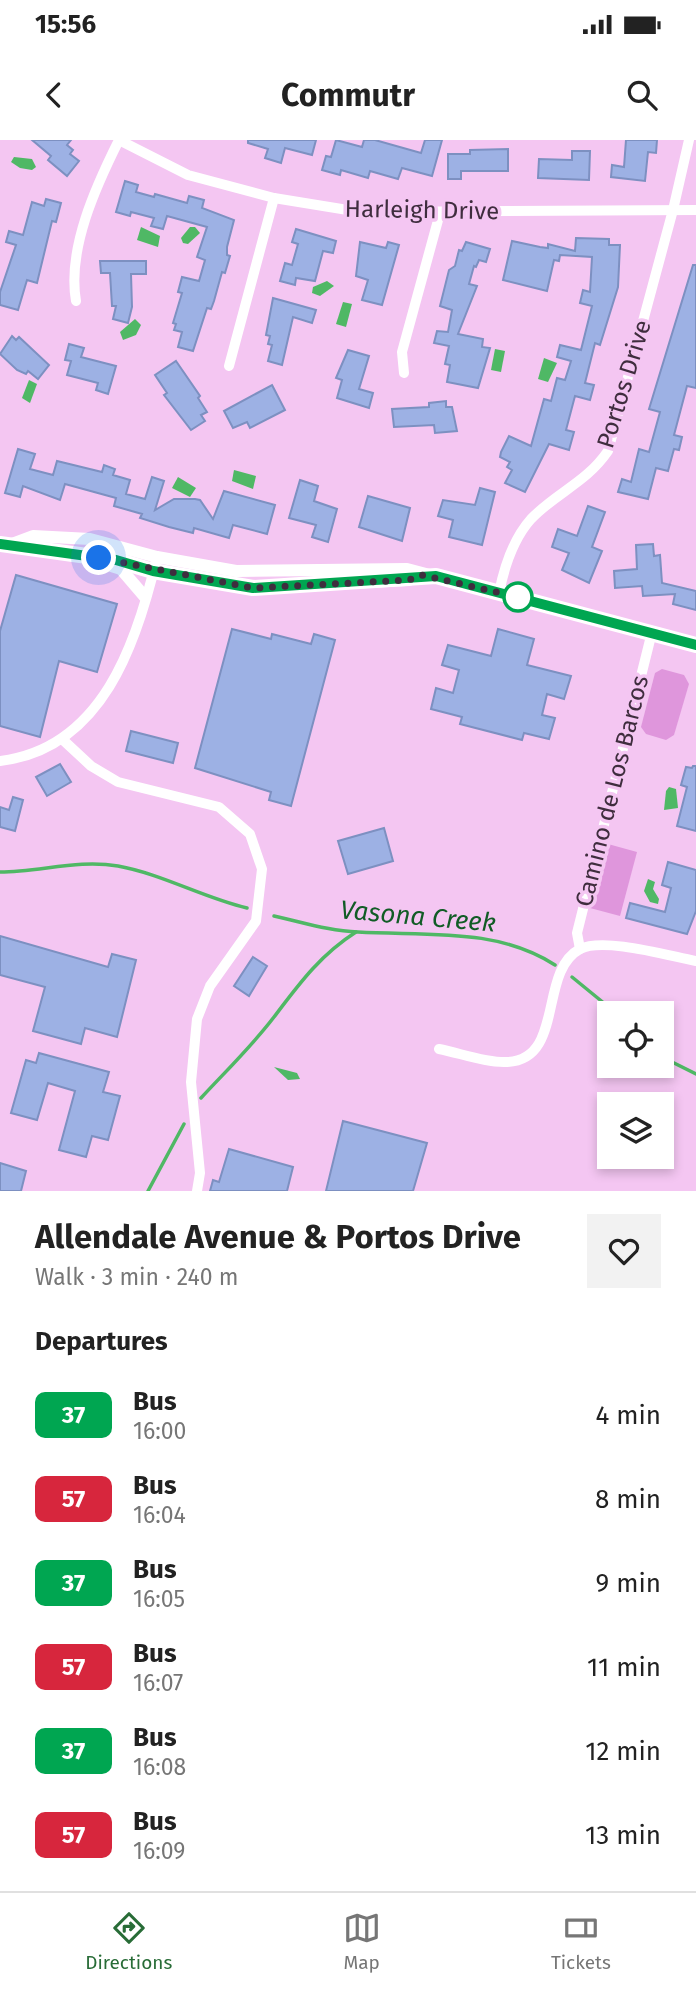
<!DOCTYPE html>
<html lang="en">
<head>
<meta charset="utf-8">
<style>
	body { margin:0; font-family:"Fira Sans",sans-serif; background:#f2f2f2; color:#222; height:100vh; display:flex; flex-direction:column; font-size:26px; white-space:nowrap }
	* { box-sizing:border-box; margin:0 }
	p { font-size:23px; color:#767676 }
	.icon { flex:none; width:38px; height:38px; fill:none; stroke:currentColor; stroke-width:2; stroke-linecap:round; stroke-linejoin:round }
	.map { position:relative; height:1051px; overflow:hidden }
	.panel { display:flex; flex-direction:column; background:#fff; flex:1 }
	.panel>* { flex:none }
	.badge { padding:0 14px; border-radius:10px; font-size:24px; line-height:46px }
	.buttons { position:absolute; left:597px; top:861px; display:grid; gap:14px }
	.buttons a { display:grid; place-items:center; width:77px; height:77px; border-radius:0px; background:#fff; box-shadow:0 4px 10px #0003; font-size:35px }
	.you { position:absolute; width:35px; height:35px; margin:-18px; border:5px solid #fff; border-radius:50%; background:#1a73e8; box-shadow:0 0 0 10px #1a73e833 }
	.map>.badge { position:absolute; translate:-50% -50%; box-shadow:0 0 0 4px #fff }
	h2 { padding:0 35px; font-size:26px; line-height:63px }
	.round { display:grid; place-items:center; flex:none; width:74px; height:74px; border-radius:0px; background:#f2f2f2 }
	.headline { display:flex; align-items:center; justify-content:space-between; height:119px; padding:0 35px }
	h1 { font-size:33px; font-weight:700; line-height:52px }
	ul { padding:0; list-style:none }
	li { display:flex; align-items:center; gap:21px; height:84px; padding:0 35px }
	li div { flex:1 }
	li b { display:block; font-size:26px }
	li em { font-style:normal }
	li .badge { min-width:77px; font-weight:700; text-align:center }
	.status { display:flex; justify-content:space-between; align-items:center; height:49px; padding:0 35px; background:#fff; direction:ltr }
	.status svg { height:19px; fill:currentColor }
	header { display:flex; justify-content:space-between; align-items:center; height:91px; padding:0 35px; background:#fff; font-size:32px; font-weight:700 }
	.tab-bar { display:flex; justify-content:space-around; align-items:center; height:98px; border-top:2px solid #e0e0e0; background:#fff; font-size:19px; color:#767676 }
	.tab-bar a { display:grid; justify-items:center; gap:4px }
	.tab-bar .selected { color:#286c37 }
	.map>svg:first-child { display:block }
	.green { fill:#df96dc }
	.water { fill:#4fb865 }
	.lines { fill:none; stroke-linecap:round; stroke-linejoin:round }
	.stream { stroke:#4fb865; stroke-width:3.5 }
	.building { fill:#9db1e4; stroke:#7d90c1; stroke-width:2 }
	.minor { stroke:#fff; stroke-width:10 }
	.tertiary { stroke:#fff; stroke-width:12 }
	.line-casing { stroke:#fff; stroke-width:16 }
	.line { stroke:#00a651; stroke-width:10 }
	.walk { stroke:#3f2d3e; stroke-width:7; stroke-dasharray:0 12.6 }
	.stop-dot { fill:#fff; stroke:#00a651; stroke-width:3.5 }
	.labels { text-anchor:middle; stroke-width:7; stroke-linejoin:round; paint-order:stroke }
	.street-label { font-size:24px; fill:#3f2d3e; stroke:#f4c6f2 }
	.water-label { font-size:26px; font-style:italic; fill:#115c26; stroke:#f4c6f2 }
</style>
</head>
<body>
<div class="status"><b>15:56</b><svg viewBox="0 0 49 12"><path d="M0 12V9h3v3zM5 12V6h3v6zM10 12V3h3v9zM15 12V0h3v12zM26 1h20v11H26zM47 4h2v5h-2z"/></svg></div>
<header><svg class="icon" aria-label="back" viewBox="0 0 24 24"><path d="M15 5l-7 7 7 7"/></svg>Commutr<svg class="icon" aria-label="search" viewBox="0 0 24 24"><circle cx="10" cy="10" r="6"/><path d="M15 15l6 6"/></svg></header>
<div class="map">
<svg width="696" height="1051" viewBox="0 0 696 1051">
	<rect width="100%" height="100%" fill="#f4c6f2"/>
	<g class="green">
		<polygon points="662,529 684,535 689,544 674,595 666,600 646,594 641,587 655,533"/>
		<polygon points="608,704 637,712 620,776 590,768"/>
	</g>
	<g class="water">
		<polygon points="14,17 32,19 36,27 32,30 20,28 11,22"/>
		<polygon points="141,87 160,96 158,107 137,100"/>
		<polygon points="190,87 195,87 200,93 188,104 183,103 181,98"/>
		<polygon points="327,141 334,146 320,156 312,153 313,147"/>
		<polygon points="343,162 352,164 346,187 336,184"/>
		<polygon points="135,179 141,185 136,195 123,200 120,192"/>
		<polygon points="495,209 505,211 501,232 491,230"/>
		<polygon points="544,218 557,223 548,242 538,239"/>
		<polygon points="29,240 37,244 30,263 22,258"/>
		<polygon points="234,330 256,336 253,349 232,341"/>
		<polygon points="178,337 196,348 190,357 172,348"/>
		<polygon points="669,647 676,649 678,668 664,670 666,651"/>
		<polygon points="648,739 655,742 653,749 659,759 658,764 650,762 644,751"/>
		<polygon points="274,927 297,933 300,939 288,940"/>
	</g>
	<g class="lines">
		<g class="stream">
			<path d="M0,732C40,732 78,719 118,726C162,734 204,758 247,768"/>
			<path d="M274,776C302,782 329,791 358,792C426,796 496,787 555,825"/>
			<polyline points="572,837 616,873"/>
			<polyline points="662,917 696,934"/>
			<path d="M201,958C225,932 252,906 274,877C299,844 320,815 356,792"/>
			<polyline points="148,1051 184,984"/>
		</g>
	</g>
	<g class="building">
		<polygon points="32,0 71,0 67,5 73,10 70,14 79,21 67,36 48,20 51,16"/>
		<polygon points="248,0 316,0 312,15 285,8 281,23 265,18 268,9 248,3"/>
		<polygon points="336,0 362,7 364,0 375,0 421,13 425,0 442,0 432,36 402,28 398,39 370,31 368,38 341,30 340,35 322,30 326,16 331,17"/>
		<polygon points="626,0 657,0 656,13 648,12 645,41 611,37 612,25 624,27"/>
		<polygon points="508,9 508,31 461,31 461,39 448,39 448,14 470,14 470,10"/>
		<polygon points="572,11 590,11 589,40 538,38 539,19 572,20"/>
		<polygon points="125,41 138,45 136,52 154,57 155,54 187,63 189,56 204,60 202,68 234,80 227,107 227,115 230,116 225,133 222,132 214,161 211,169 207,168 193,211 178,207 182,192 174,190 176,184 173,183 182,153 178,152 182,137 199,141 205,120 197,117 207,87 167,76 163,89 151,86 154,78 131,72 130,76 116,72"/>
		<polygon points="46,59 61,63 56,82 52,81 37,143 27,140 18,170 0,165 0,152 16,105 6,102 9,91 23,95 32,62 44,66"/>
		<polygon points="296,89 336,101 333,113 323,111 315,141 296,138 295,145 280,141 285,123 292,125 298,104 292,102"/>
		<polygon points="576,98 609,99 609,105 620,105 618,147 600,205 595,203 585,243 594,245 590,260 575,256 566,290 574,292 569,310 549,304 525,352 505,343 512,330 507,327 510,322 500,317 501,312 509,296 531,306 544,259 551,261 557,238 565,240 571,221 557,217 560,205 581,210 592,166 580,163 583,150 590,152 592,117 560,115 559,121 554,120 547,151 503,140 512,101 540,107 548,108 548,104 575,111"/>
		<polygon points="360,102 386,108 388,102 399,105 382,165 362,160 368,140 356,136"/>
		<polygon points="466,102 490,109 486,122 479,120 476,127 474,126 469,144 477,146 458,194 483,199 482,207 490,208 478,248 447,242 450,225 445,224 449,206 434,203 437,191 448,192 452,170 440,166 449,130 455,126 459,110 462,111"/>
		<polygon points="100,121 146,121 146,134 131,134 132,167 128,183 113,179 116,166 112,166 110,133 101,133"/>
		<polygon points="693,125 696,125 696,248 687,246 674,295 682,297 679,310 674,309 668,331 656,328 648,359 618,352 622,339 631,342 639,309 649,312 660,272 649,269"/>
		<polygon points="273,158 316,170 312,183 293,177 282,225 268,221 272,205 268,204 270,196 266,195"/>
		<polygon points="12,196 16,200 19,197 49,225 38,239 28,231 26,234 17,230 0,214"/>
		<polygon points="69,204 84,208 81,217 116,226 108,254 96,250 98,243 67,235 71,221 65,220"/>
		<polygon points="348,210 369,216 359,249 373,253 369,268 337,258 342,240 336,238"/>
		<polygon points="176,221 200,256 198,258 207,272 201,275 205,281 191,290 164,255 167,253 155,235"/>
		<polygon points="272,245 285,270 250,288 247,282 233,288 224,271"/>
		<polygon points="446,261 446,267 452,267 457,291 435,293 434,285 394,287 392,269 429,267 429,263"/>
		<polygon points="18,309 35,314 30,329 53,335 57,321 102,332 104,325 115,329 113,335 130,340 126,354 145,359 152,337 164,341 155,370 174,359 195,359 200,360 213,379 224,351 275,365 267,394 233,385 229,398 194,388 193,393 169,387 140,378 142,374 114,366 116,358 65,344 60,360 23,346 20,357 5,353"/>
		<polygon points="300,340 318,346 314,361 337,369 328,402 312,397 316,385 289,378"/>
		<polygon points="480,348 495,352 482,405 449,397 453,380 438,376 443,360 475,365"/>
		<polygon points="368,356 410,368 402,401 359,387"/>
		<polygon points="588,366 605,372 592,407 602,411 589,443 562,430 569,413 552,407 558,389 577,396"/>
		<polygon points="653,404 654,416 660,415 662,443 696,451 696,470 673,464 675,454 643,456 642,446 615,448 614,431 637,429 636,405"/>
		<polygon points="16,435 117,464 97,532 59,521 40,597 0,586 0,491"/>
		<polygon points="232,489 271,499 272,494 311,504 314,494 335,500 291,666 269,660 271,652 195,628"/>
		<polygon points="498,489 534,499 527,525 571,536 564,559 547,554 542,575 555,578 549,599 524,593 522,600 460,584 462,577 431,569 436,548 453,553 459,530 442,525 448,505 491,516"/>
		<polygon points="131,591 178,603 173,623 126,611"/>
		<polygon points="60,624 71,642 47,656 36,637"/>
		<polygon points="693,626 696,626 696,691 677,686 687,647 681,645 686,627 692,628"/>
		<polygon points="13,657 23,660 15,691 0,687 0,667 9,670"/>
		<polygon points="384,688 393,721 348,734 338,701"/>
		<polygon points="668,722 696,730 696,771 687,794 626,778 630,763 665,772 671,748 662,745"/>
		<polygon points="0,796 108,827 112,814 136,820 117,897 85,888 81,904 33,891 45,847 0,835"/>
		<polygon points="253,817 267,826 249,856 234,846"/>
		<polygon points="39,913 109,932 103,952 120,956 108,1000 92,996 86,1017 59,1010 75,951 48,943 37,980 11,973 26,920 36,923"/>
		<polygon points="343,981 427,1003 413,1051 326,1051"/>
		<polygon points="229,1009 293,1027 287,1051 210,1051 213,1040 219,1042"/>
		<polygon points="0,1023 26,1031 21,1051 0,1051"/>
	</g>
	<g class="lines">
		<g class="minor">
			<polyline points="119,0 188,35 274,58 360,72 696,70"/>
			<path d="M76,161C67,109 96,46 119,0"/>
			<polyline points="229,226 274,58"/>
			<polyline points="404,233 402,212 440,73"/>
			<path d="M499,453C504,428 514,398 531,379C557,352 586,343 608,311L673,70L689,0"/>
			<polyline points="62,599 91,626 118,642 219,667 250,694 262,729 256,781 210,846 197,879 191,942 200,1033 197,1051"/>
			<path d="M0,621C102,609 137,503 157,417"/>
			<polyline points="580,809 577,793 652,492"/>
			<path d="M439,909C460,913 486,923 507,922C565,920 538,831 580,809C604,797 669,816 696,821"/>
		</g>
		<g class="tertiary">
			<polyline points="9,405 33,396 90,399 157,417 236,431 407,429 696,505"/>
			<polyline points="11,405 116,420 153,431 253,448 409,440 422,435"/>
			<polyline points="108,425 121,429 145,457"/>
		</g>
	</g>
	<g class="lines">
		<g class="line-casing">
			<polyline id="line" points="0,404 116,420 153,431 253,448 436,436 696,505"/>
		</g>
		<use href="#line" class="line"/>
		<polyline class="walk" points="99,418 253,448 409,440 422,435 518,457"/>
	</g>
	<circle class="stop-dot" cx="518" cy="457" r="14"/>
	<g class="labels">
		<g class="street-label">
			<text transform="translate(422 70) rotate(1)" y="8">Harleigh Drive</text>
			<text transform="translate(624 244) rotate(-73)" y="8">Portos Drive</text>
			<text transform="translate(612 651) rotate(-76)" y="8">Camino de Los Barcos</text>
		</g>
		<g class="water-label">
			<text transform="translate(418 776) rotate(5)" y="9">Vasona Creek</text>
		</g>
	</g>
</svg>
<div class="buttons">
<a><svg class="icon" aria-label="locate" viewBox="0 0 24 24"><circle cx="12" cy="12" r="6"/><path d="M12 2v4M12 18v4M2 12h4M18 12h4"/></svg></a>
<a><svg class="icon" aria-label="layers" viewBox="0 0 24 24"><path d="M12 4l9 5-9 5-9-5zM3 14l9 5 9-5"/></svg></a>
</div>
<div class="you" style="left:99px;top:418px"></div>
</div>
<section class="panel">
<div class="headline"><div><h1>Allendale Avenue &amp; Portos Drive</h1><p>Walk · 3 min · 240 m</p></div><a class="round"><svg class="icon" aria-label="heart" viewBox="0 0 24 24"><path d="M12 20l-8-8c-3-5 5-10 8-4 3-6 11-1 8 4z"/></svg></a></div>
<h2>Departures</h2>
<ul>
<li><span class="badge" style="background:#00a651;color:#fff">37</span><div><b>Bus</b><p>16:00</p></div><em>4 min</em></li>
<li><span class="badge" style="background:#d7263d;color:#fff">57</span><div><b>Bus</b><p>16:04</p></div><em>8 min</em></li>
<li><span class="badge" style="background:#00a651;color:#fff">37</span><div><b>Bus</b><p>16:05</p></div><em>9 min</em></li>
<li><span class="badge" style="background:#d7263d;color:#fff">57</span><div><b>Bus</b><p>16:07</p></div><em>11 min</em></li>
<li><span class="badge" style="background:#00a651;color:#fff">37</span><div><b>Bus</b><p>16:08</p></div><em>12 min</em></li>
<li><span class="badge" style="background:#d7263d;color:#fff">57</span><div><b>Bus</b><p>16:09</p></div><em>13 min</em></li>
</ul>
</section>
<nav class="tab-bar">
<a class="selected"><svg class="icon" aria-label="directions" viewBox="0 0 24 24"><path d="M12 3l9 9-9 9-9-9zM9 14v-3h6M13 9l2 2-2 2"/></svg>Directions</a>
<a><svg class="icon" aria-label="map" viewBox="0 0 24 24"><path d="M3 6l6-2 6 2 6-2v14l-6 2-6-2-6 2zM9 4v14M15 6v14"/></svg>Map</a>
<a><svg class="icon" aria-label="tickets" viewBox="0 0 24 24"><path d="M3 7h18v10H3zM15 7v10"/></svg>Tickets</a>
</nav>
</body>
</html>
